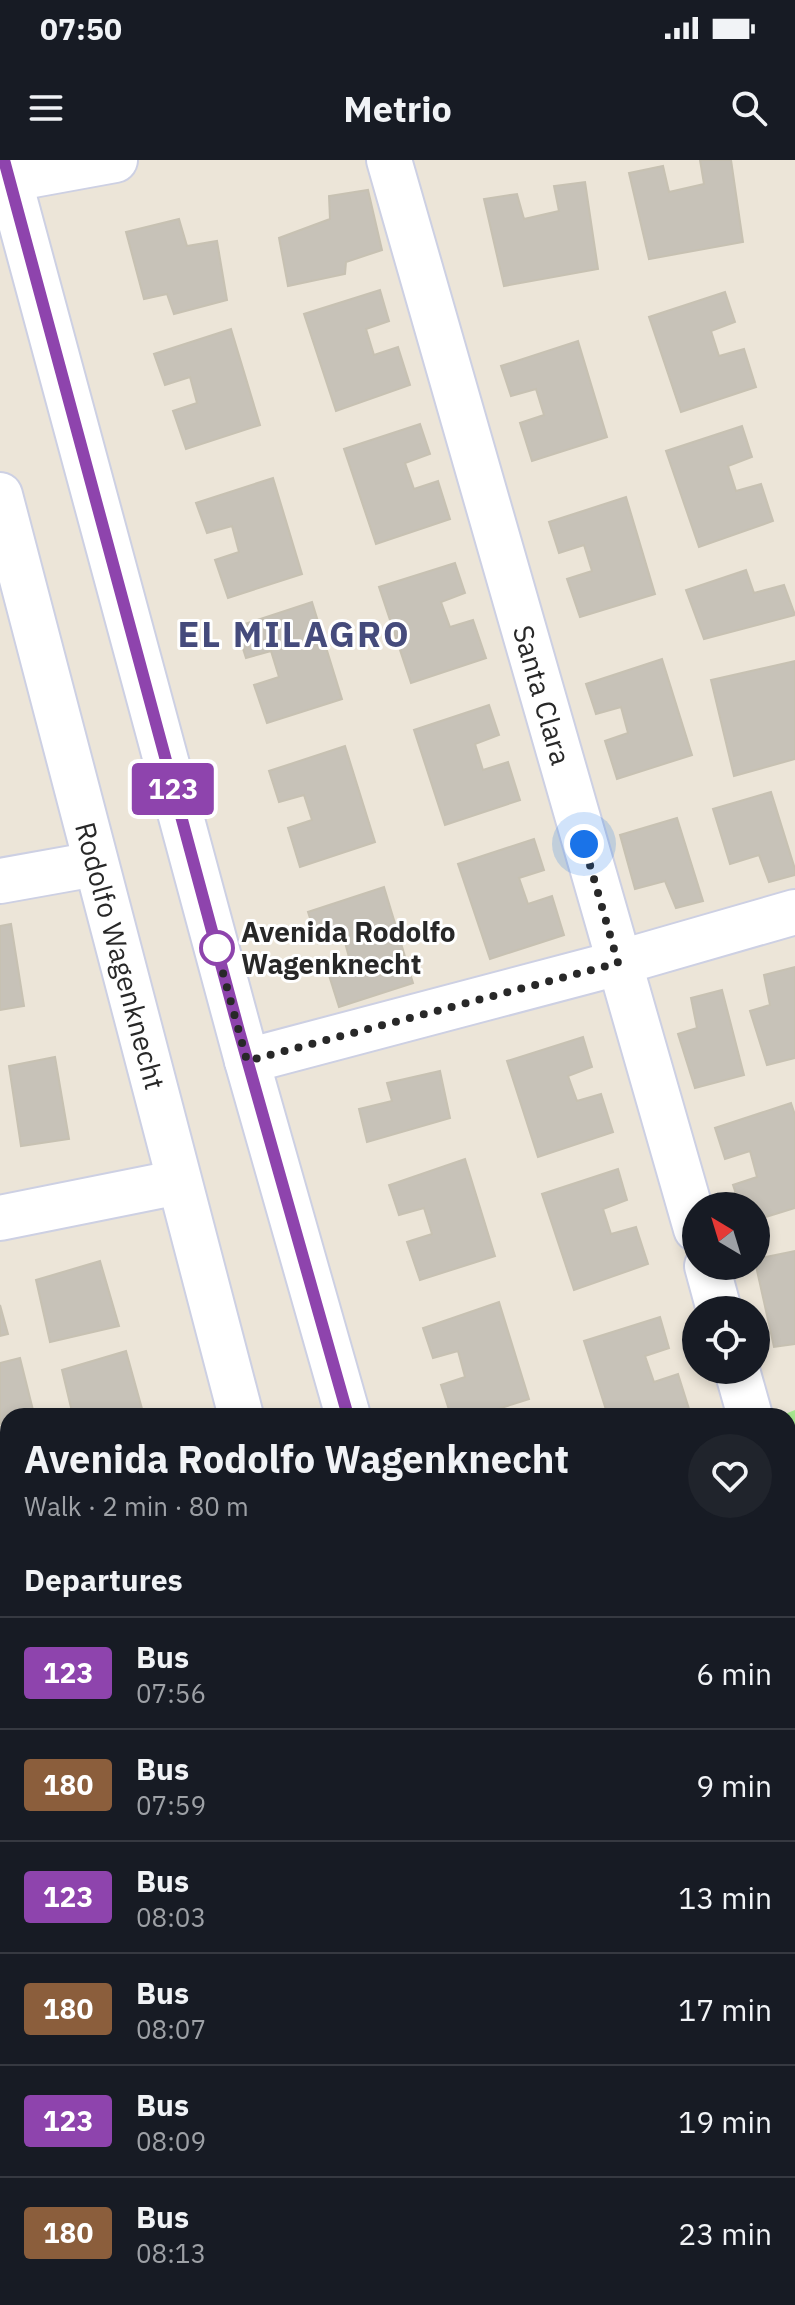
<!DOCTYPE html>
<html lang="en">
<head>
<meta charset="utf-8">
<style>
	body { margin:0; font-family:"IBM Plex Sans",sans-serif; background:#20242c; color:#f1f3f6; height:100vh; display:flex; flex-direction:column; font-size:30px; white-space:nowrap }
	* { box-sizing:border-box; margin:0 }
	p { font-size:26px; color:#9ea1a6 }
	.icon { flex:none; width:44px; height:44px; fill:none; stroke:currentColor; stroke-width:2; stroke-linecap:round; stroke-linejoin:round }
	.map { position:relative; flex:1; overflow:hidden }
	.side { position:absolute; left:0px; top:1248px; width:796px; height:898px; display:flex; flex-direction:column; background:#171b24; border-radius:24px 24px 0 0; box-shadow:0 4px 12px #0003 }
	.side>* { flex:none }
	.badge { padding:0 16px; border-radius:6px; font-size:28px; line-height:52px }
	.needle { width:52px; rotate:322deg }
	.fabs { position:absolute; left:682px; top:1032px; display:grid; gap:16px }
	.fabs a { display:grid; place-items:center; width:88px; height:88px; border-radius:50%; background:#171b24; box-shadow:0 4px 12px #0003; font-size:40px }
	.you { position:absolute; width:40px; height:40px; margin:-20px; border:6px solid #fff; border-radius:50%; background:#1a73e8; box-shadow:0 0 0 12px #1a73e833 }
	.map>.badge { position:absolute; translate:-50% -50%; box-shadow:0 0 0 4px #fff }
	h2 { padding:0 24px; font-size:30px; line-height:72px }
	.round { display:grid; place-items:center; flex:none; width:84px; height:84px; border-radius:42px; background:#20242c }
	.summary { display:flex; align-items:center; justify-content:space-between; height:136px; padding:0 24px }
	h1 { font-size:38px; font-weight:700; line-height:60px }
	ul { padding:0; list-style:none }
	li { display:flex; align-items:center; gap:24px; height:112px; padding:0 24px; border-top:2px solid #363941 }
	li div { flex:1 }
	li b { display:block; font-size:30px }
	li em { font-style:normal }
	li .badge { min-width:88px; font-weight:700; text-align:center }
	.status { display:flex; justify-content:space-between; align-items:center; height:56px; padding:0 40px; background:#171b24; direction:ltr }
	.status svg { height:22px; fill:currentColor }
	header { display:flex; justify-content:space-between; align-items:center; height:104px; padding:0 24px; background:#171b24; font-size:36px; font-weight:700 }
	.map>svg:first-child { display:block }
	.green { fill:#a7e88f }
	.building { fill:#c7c2b8; stroke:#c7c1b2; stroke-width:2 }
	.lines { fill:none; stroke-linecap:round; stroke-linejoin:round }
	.minor-casing { stroke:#cdd0e3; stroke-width:48 }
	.tertiary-casing { stroke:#cdd0e3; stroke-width:48 }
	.path { stroke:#c7c7c7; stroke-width:5; stroke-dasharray:6 4; stroke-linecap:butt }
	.minor { stroke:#fff; stroke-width:44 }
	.tertiary { stroke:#fff; stroke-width:44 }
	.line-casing { stroke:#fff; stroke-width:18 }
	.line { stroke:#8e44ad; stroke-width:12 }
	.walk { stroke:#282828; stroke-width:8; stroke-dasharray:0 14.4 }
	.stop-dot { fill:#fff; stroke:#8e44ad; stroke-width:4 }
	.labels { text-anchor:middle; stroke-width:6; stroke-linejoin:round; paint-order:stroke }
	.street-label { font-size:28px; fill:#282828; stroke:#fff }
	.stop-label { font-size:28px; font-weight:bold; fill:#282828; stroke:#fff; text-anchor:start }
	.district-label { font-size:36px; font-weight:bold; letter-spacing:2px; fill:#454b7c; stroke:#fff }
</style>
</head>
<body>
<div class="status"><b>07:50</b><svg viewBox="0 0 49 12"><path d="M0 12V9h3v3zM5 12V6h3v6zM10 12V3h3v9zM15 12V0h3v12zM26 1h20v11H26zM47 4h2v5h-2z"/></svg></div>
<header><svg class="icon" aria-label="menu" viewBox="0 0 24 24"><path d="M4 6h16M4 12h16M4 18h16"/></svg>Metrio<svg class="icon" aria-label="search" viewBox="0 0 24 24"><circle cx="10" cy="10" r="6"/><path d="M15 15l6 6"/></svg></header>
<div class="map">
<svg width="795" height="2145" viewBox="0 0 795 2145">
	<rect width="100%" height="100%" fill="#ece5d8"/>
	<g class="green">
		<polygon points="795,1250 795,1351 788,1324 788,1256 780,1256"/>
		<polygon points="0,1847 8,1877 8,2055 0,2057"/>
		<polygon points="8,2119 8,2138 83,2138 85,2145 0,2145 0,2120"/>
	</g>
	<g class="building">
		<polygon points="700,0 731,0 743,82 649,99 629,13 663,6 669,32 704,24"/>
		<polygon points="585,22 598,109 504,126 484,39 517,34 524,59 559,51 554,26"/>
		<polygon points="368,30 382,90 346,102 345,114 288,126 279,78 330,59 329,36"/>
		<polygon points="179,59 187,86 217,81 227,140 174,154 167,134 144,139 126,72"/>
		<polygon points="380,130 389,161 366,169 374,195 398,187 410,225 336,251 304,154"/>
		<polygon points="725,132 735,162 711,171 719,196 744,189 756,227 681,252 649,157"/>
		<polygon points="231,169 260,265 186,289 173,251 197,243 190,217 165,225 154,194"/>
		<polygon points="578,181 607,277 532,301 520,263 544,255 536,229 511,236 501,206"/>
		<polygon points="420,264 430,294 405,303 414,329 438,321 450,359 376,384 344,289"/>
		<polygon points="742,266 752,297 728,306 736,331 761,324 773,361 699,387 666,291"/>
		<polygon points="273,318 302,414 228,438 215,400 239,392 232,366 207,373 196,343"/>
		<polygon points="626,337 655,434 580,457 567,419 592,411 584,385 559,393 549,362"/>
		<polygon points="455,403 465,433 441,442 450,467 473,460 486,498 411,523 379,427"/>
		<polygon points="746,410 754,433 784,425 795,455 704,479 686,430"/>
		<polygon points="312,442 342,539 267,563 254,525 279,517 271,491 246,498 236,467"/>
		<polygon points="662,499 692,595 617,619 605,581 628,573 621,547 596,554 586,524"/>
		<polygon points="795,501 795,599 734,616 711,520"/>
		<polygon points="489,545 499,575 475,584 483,610 508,602 520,640 445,665 414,570"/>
		<polygon points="345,586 375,682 300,707 288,668 312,660 304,635 279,642 269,611"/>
		<polygon points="771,632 795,709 795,715 769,722 759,695 730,704 713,649"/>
		<polygon points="677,658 703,741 676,748 665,721 635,729 620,675"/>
		<polygon points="534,679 544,710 519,718 528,744 552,736 564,775 490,799 458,704"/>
		<polygon points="384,727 413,823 339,847 327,809 350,801 343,775 318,783 308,752"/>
		<polygon points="11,764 24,846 0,850 0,766"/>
		<polygon points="795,807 795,898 767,905 750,851 770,845 764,815"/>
		<polygon points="722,830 744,915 695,928 678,874 697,868 691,838"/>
		<polygon points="583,877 592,907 568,916 577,941 601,934 613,972 538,997 507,901"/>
		<polygon points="55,897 69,979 21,986 9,906"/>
		<polygon points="440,911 450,958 367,982 359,949 392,941 387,923"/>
		<polygon points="791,943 795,955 795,1048 756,1060 756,1046 740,1046 733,1025 757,1017 750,991 725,999 715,968"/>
		<polygon points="465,999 495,1096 420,1120 407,1082 432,1074 424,1048 399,1055 389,1025"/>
		<polygon points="618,1009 627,1040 603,1049 611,1074 636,1067 648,1104 574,1130 542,1034"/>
		<polygon points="795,1091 795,1184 774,1187 756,1106 756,1099"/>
		<polygon points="100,1101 119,1166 50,1182 36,1120"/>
		<polygon points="499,1142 529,1239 476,1256 451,1256 441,1225 465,1217 458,1191 433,1198 423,1168"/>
		<polygon points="0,1145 8,1174 0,1176"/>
		<polygon points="660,1157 669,1188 645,1196 654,1222 678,1214 690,1252 677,1256 608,1256 584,1181"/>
		<polygon points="126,1191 144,1256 73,1256 62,1210"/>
		<polygon points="20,1198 34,1254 8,1256 8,1262 0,1264 0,1203"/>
		<polygon points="8,1284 8,1345 0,1348 0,1297 5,1295 5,1285"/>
		<polygon points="8,1376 8,1427 0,1429 0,1378"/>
		<polygon points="8,1460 8,1511 0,1513 0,1463"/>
		<polygon points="8,1549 8,1599 5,1600 0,1572 0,1551"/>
		<polygon points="795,1646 795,1737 788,1738 788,1673 794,1672 790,1647"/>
		<polygon points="151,2138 248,2138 226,2145 153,2145"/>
		<polygon points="338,2138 376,2138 378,2145 315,2145"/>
	</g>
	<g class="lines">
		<g class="minor-casing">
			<g id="minor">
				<polyline points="389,0 696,1069"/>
				<polyline points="0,721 95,704"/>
				<polyline points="247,901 618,803 795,752"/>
				<polyline points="0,1058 179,1022"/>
				<polyline points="707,1106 719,1150"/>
				<polyline points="737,1210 750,1256"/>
				<polyline points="788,1400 795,1427"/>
				<polyline points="788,1586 795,1584"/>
				<polyline points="0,1723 8,1753"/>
				<polyline points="0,2105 8,2104"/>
				<polyline points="113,2138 115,2145"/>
			</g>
		</g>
		<g class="tertiary-casing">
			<g id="tertiary">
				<polyline points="4,0 247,901 348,1256"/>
				<polyline points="0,21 115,0"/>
				<polyline points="0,335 241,1256"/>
				<polyline points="478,2138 480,2145"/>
				<polyline points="596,2138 598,2145"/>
			</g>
		</g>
		<g class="path">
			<polyline points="0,1944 8,1950"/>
			<polyline points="0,2017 8,2022"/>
		</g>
		<use href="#minor" class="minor"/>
		<use href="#tertiary" class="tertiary"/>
	</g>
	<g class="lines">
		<g class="line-casing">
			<polyline id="line" points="4,0 239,871 348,1256"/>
		</g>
		<use href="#line" class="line"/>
		<polyline class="walk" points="217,788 214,780 247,901 618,803 584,684"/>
	</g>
	<circle class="stop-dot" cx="217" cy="788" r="16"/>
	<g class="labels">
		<g class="street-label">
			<text transform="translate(542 535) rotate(74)" y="10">Santa Clara</text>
			<text transform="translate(120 796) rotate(75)" y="10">Rodolfo Wagenknecht</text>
		</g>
		<g class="stop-label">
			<text x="241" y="782">Avenida Rodolfo<tspan x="241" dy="32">Wagenknecht</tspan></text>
		</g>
		<g class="district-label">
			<text x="294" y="487">EL MILAGRO</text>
		</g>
	</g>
</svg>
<div class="fabs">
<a><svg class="needle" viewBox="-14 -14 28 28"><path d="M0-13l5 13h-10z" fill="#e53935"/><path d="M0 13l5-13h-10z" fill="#9ea1a6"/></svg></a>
<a><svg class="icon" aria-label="locate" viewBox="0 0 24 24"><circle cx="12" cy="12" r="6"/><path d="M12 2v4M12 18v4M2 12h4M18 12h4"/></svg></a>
</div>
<div class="you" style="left:584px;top:684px"></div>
<b class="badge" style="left:173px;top:629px;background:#8e44ad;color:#fff">123</b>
<section class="side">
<div class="summary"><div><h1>Avenida Rodolfo Wagenknecht</h1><p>Walk · 2 min · 80 m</p></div><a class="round"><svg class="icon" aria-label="heart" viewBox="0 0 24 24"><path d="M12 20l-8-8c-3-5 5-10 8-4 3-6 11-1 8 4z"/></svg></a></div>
<h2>Departures</h2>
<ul>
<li><span class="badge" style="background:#8e44ad;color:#fff">123</span><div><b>Bus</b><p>07:56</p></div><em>6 min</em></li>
<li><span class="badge" style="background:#8b5e3c;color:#fff">180</span><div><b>Bus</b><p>07:59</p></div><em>9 min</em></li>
<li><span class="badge" style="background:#8e44ad;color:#fff">123</span><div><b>Bus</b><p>08:03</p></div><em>13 min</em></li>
<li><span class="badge" style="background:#8b5e3c;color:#fff">180</span><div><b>Bus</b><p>08:07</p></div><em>17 min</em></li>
<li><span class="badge" style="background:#8e44ad;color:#fff">123</span><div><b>Bus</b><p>08:09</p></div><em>19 min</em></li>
<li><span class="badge" style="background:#8b5e3c;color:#fff">180</span><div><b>Bus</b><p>08:13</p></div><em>23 min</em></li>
</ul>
</section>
</div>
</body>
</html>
